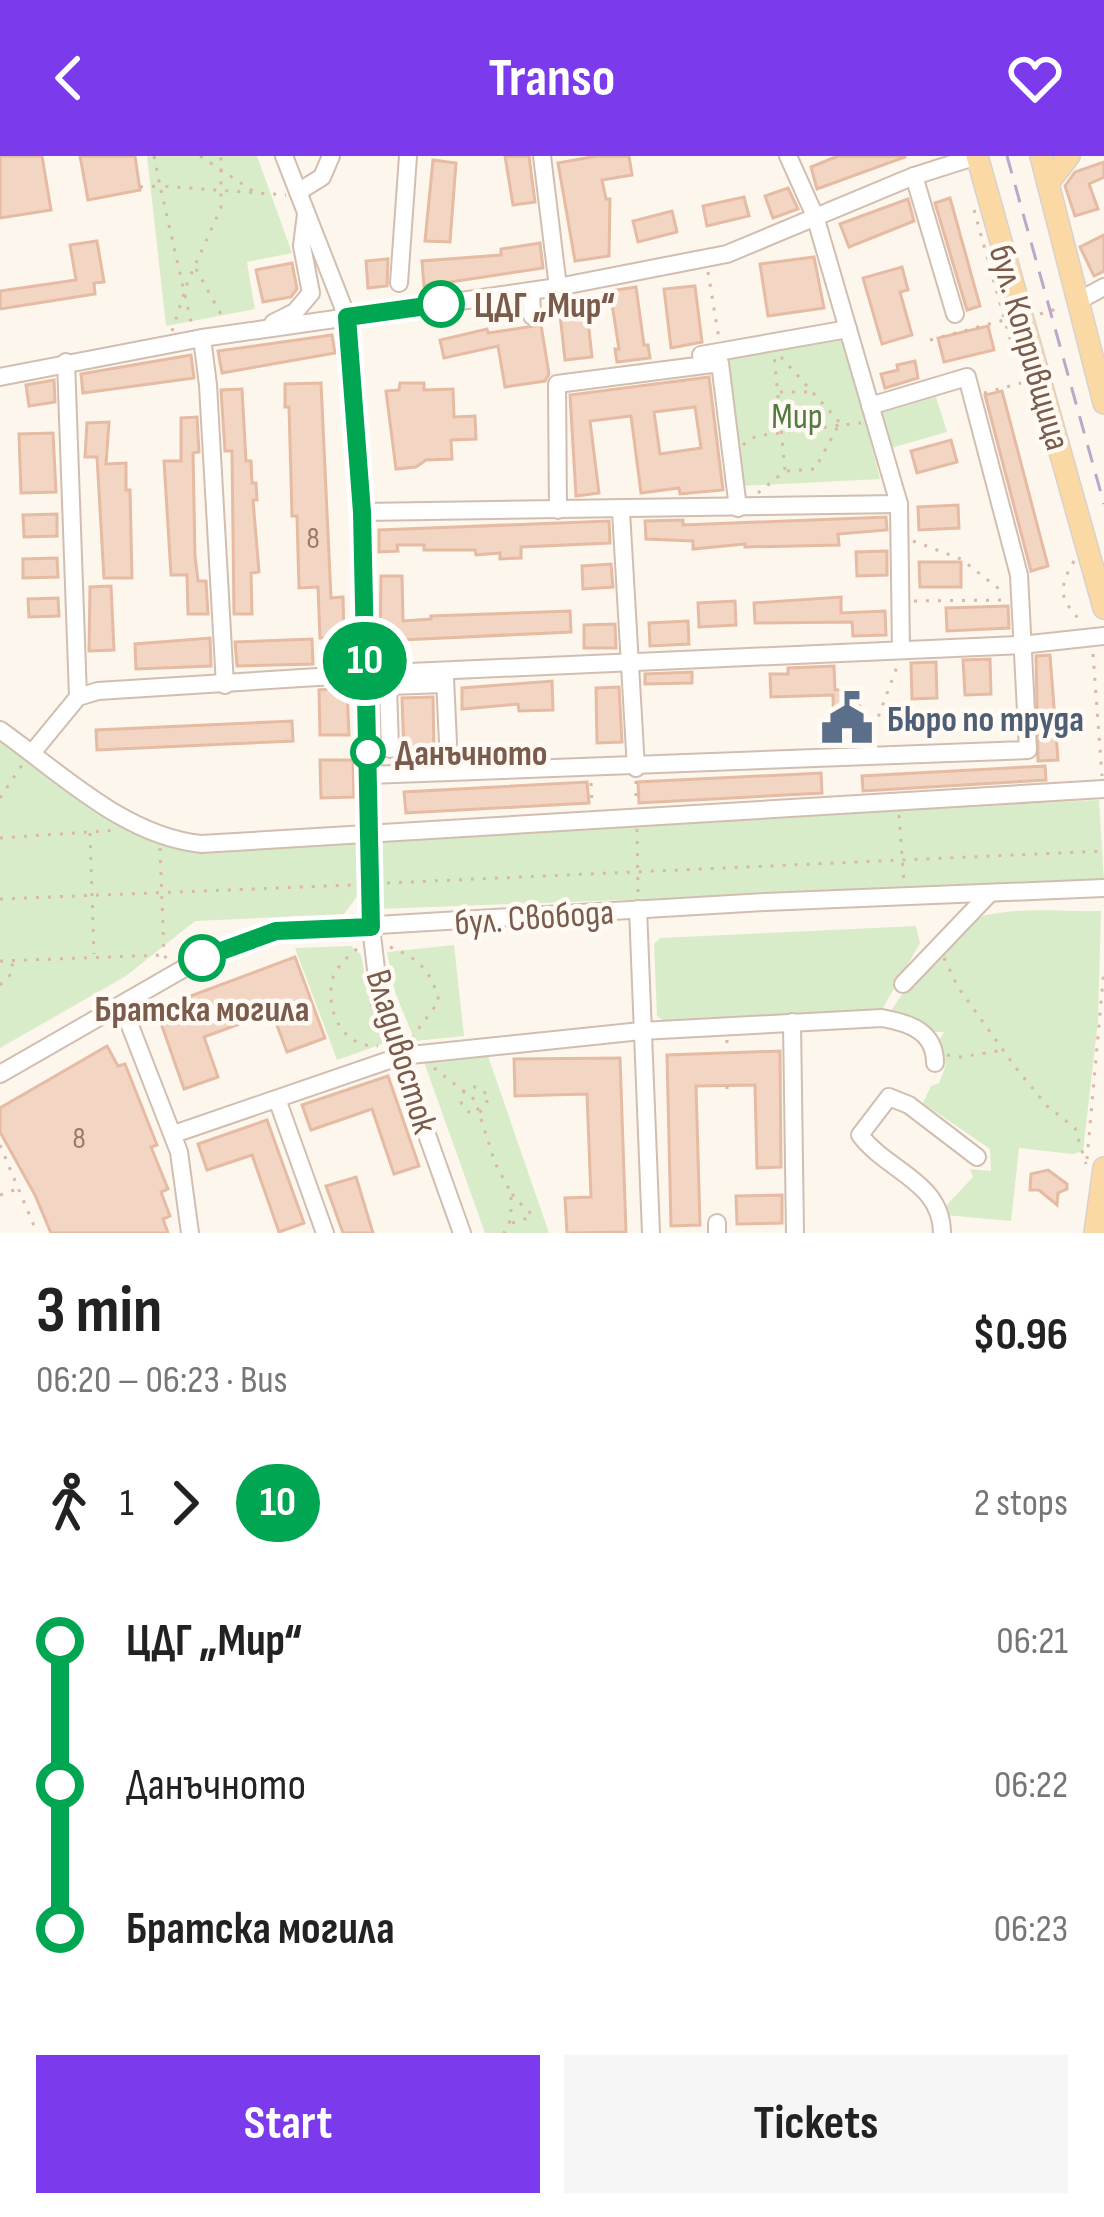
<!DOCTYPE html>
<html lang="en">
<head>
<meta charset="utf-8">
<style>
	body { margin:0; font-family:"Sofia Sans Condensed",sans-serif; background:#f6f6f6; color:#222; height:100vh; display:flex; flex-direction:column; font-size:45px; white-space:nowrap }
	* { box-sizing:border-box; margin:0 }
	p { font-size:39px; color:#767676 }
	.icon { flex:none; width:66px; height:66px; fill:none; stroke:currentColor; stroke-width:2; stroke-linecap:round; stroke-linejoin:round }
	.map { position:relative; height:1077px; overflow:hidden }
	.details { display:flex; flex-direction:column; background:#fff; flex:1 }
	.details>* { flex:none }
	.badge { padding:0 24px; border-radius:39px; font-size:42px; line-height:78px }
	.map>.badge { position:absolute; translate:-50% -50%; box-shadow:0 0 0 6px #fff }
	.legs { display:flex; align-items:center; gap:18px; height:132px; padding:0 36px; font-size:39px }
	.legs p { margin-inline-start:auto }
	.summary { display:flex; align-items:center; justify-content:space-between; height:204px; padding:0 36px }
	h1 { font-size:66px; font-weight:700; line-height:90px }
	.button { display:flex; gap:24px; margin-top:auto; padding:24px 36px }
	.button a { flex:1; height:138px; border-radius:0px; background:#7c3aed; color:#fff; font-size:48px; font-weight:700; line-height:138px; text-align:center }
	.button a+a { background:#f6f6f6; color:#222 }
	ul { padding:0 36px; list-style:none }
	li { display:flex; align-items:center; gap:42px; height:144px; font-size:45px }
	li i { display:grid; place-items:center; width:18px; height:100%; margin:0 15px; background:currentColor }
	li i::after { content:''; width:30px; height:30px; margin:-15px; border:9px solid; border-radius:50%; background:#fff }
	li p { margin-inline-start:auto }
	li:first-child i { background:linear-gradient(#0000 50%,currentColor 0) }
	li:last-child i { background:linear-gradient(currentColor 50%,#0000 0) }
	header { display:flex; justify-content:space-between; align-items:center; height:156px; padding:0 36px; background:#7c3aed; color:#fff; font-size:54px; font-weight:700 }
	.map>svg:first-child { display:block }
	.green { fill:#d8ecc9 }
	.building { fill:#f3d5c3; stroke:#e6bba3; stroke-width:3; fill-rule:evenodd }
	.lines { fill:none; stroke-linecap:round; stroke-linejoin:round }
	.minor-casing { stroke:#d1beb0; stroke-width:20 }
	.major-casing { stroke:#dad1cd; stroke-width:24 }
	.path { stroke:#d9b8a5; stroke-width:3; stroke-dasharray:3 9; stroke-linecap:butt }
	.minor { stroke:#fff; stroke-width:16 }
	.major { stroke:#fbd9a5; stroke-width:21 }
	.rail { stroke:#b9a8c9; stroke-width:3; stroke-dasharray:18 12; stroke-linecap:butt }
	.line-1-casing { stroke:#fff; stroke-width:27 }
	.line-1 { stroke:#00a651; stroke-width:18 }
	.stop-1-dot { fill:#fff; stroke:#00a651; stroke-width:6 }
	.labels { text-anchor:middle; stroke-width:9; stroke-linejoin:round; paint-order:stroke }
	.number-label { font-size:30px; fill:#987a6a }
	.stop-label { font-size:36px; font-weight:bold; fill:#7a5c4d; stroke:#fffaf3; text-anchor:start }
	.street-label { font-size:36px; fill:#7a5c4d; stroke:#fffaf3 }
	.park-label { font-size:36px; fill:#537a41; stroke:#fffaf3 }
	.service-label { font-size:36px; font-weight:bold; fill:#4e5e75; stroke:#fffaf3; text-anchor:start }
</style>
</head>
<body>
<header><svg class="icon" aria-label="back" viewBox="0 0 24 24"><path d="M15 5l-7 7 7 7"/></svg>Transo<svg class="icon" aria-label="heart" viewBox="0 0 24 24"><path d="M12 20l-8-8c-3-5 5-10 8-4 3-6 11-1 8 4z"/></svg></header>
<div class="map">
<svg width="1104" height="1077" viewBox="0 0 1104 1077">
	<rect width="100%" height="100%" fill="#fdf6ec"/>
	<g class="green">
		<polygon points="147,0 257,0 292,97 247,106 255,153 166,170"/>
		<polygon points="844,179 880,323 740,330 723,202"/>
		<polygon points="936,241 947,276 891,292 881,257"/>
		<polygon points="0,578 194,692 356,684 358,739 344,758 195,765 126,820 0,892"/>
		<polygon points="1099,644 1104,726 378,753 375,680"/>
		<path d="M1101,755L1098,865L1083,995L1073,998L1019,992L1011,1065L945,1059V1051L973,1021L970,1013L991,1015L990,993L923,947L931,930L939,927L946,909L938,886L944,876H929L890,857C908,828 952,766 987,759C1023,751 1065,756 1101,755Z"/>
		<polygon points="916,770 920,787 880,857 664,865 657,860 654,788 660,782"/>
		<polygon points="454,789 464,880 415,885 395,836 387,796"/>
		<polygon points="351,790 361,799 367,831 385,887 337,904 295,792"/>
		<polygon points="488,900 549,1077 485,1077 423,903"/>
	</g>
	<g class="building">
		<polygon points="0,0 42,0 51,54 0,62"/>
		<polygon points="80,0 135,0 140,34 88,44"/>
		<polygon points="505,0 529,0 535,46 513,49"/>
		<polygon points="597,0 629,0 632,19 602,24 606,43 610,43 609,100 575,105 558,7"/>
		<polygon points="838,0 905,0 905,1 817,33 811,11"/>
		<polygon points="433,4 456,7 450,86 425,85"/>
		<polygon points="1104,6 1104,21 1089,28 1098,53 1075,60 1065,30 1075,16"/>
		<polygon points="788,32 798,53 773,62 765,40"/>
		<polygon points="744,41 749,60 707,70 703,50"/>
		<polygon points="950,42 980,150 967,154 935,47"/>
		<polygon points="908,43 914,65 849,91 840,68"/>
		<polygon points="672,55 677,76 638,86 633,65"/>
		<polygon points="1104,79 1104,115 1094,120 1080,91"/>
		<polygon points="97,85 104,126 94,127 95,138 0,153 0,135 76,124 70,89"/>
		<polygon points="540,87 543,112 424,130 422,105 501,99 501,93"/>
		<polygon points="814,101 824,152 768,160 760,108"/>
		<polygon points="388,103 387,130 368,132 366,105"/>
		<polygon points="292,107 297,133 291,141 263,146 256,114"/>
		<polygon points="902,111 908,134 900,136 912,179 882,188 863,122"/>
		<polygon points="695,130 702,186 671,192 664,133"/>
		<polygon points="636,131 644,189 648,189 650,202 617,206 615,193 619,193 610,135"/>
		<polygon points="586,146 592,201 565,204 559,149"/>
		<polygon points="541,169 549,218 545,225 505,231 498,190 444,202 440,184 487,173 488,177"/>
		<polygon points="988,170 994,194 944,206 938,182"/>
		<polygon points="332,179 335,197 222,217 218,195"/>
		<polygon points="191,199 194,222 83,237 81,218"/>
		<polygon points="915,205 918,222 885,232 881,218 898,214 897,209"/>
		<path d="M709,221L723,334L680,338L679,332L641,337L631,260L590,265L599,337L576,340L570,239ZM695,251L701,292L660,298L654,256Z"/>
		<polygon points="54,224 55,246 29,250 26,229"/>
		<polygon points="321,227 331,442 343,441 344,481 320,482 318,431 299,432 297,360 292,360 289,251 285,251 285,228"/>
		<polygon points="400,227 424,227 424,234 453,233 454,261 475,260 476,283 451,284 452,303 426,304 416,311 396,313 386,235 399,234"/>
		<polygon points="242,233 246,305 251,305 252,327 256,327 257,344 253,344 259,416 251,417 252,458 234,458 232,295 225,295 221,234"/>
		<polygon points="1002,235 1048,410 1031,415 985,239"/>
		<polygon points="197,261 199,296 193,297 195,400 198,425 206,425 208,458 188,458 187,419 171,419 164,305 181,305 181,262"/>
		<polygon points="109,266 106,308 126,307 126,334 130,334 132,422 104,422 97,301 85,301 87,267"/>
		<polygon points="53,277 56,336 21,337 19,278"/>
		<polygon points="951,284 957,306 917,317 911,295"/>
		<polygon points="958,349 959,372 919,374 918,351"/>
		<polygon points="57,358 57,380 24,381 23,359"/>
		<polygon points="886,361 887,374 838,378 839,389 745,391 745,388 693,393 693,385 646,383 645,365 683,364 683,369"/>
		<polygon points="609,365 610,387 521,391 521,402 500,403 500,397 476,399 475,394 424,394 424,389 397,389 398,395 379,396 379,374"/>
		<polygon points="887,395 887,419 857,420 856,396"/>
		<polygon points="57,402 58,421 23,422 23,403"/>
		<polygon points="919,406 961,406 961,431 920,431"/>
		<polygon points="611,408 613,431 583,433 582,410"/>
		<polygon points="381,420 402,420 403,465 431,463 431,460 570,455 571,476 380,485"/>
		<polygon points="111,430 114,494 89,495 90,431"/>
		<polygon points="841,441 841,457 885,455 886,479 853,480 852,466 755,467 754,447"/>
		<polygon points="58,442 59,460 29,461 28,443"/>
		<polygon points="735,445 736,469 699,471 698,447"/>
		<polygon points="1008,450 1009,472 947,475 946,452"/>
		<polygon points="688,465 689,488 650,490 649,467"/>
		<polygon points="615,468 616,492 584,492 584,469"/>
		<polygon points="210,482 211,510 136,513 135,488"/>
		<polygon points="312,483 313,508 237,510 235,486"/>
		<polygon points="1050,499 1058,604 1038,605 1036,500"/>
		<polygon points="990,503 991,538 965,539 963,504"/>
		<polygon points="936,506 937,542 912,543 911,507"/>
		<polygon points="834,510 835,534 859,533 861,584 834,585 833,539 771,541 770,518 788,518 788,512"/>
		<polygon points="692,516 692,527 645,528 645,518"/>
		<polygon points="552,525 553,554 519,555 518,548 462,553 462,532"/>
		<polygon points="619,531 622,586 597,587 596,532"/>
		<polygon points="347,532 349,579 320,579 319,534"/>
		<polygon points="433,541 434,595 404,596 402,542"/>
		<polygon points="292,565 293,585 97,594 96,574"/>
		<polygon points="320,604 353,604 354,641 321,642"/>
		<polygon points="1045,610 1046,624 863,635 862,620"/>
		<polygon points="821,617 822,637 639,647 638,626"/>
		<polygon points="587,626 589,647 406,657 404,636"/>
		<polygon points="295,801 325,882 287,896 272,856 204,881 218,921 184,933 156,853"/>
		<polygon points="107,890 118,910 125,908 157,989 151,991 168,1033 161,1036 170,1060 163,1063 168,1077 51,1077 35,1039 0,976 0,952"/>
		<polygon points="780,895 781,1011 757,1012 755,929 696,930 700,1069 671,1070 667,899"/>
		<polygon points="620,902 626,1076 567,1077 565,1042 591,1041 587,938 515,940 514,903"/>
		<polygon points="388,920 419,1010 394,1018 372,953 311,974 302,949"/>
		<polygon points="267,964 304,1067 279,1076 252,999 207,1014 198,988"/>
		<polygon points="1048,1014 1067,1028 1067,1033 1058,1037 1057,1049 1039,1034 1030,1034 1031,1018"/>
		<polygon points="356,1021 373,1077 343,1077 326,1030"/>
		<polygon points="782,1039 782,1067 737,1068 736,1040"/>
	</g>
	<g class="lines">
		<g class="minor-casing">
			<g id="minor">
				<polyline points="284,0 347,161 362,356 371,771 380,847 462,1077"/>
				<polyline points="542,0 558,131"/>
				<polyline points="788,0 815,60 899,348 901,494"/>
				<polyline points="914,20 955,158"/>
				<polyline points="298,36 322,21 331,0"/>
				<polyline points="399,127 408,0"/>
				<polyline points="531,135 532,160"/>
				<polyline points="1078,145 1104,131"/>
				<polyline points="273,167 295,156 311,137 302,90 306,58"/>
				<polyline points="202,182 208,229 225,529"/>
				<polyline points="701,199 848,173"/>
				<polyline points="66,206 78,541"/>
				<polyline points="0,221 202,182 558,131 727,98 914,20 977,0"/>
				<polyline points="558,354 557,228 720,207 738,352"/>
				<polyline points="621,355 636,612"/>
				<polyline points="362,356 899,348"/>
				<polyline points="445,522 448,587"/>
				<path d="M0,574C61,617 124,680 201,688L1104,633"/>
				<polyline points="390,593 388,530 445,528"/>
				<polyline points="32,597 78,541 98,535 365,518 1021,489 1104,480"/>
				<polyline points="369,619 1028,594 1019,419 967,221 870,250"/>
				<polyline points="638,753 651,1077"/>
				<polyline points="903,828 990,737"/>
				<polyline points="122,849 179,996 190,1077"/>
				<polyline points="792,866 795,1077"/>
				<polyline points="0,918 202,802 276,775 765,746 1104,732"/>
				<polyline points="277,943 325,1077"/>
				<path d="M174,978L401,900L641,875L882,862C909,867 935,875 935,907"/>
				<polyline points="717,1067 717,1077"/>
				<path d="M942,1077C942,1026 888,1016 860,979L889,941L909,949L977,1001"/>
			</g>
		</g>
		<g class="major-casing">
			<g id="major">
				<polyline points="977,0 1104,452"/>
				<polyline points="1041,0 1104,247"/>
				<polyline points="1048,27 1069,0"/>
				<polyline points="1095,1077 1104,1012"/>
			</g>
		</g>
		<g class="path">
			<polyline points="154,0 160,30 286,39"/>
			<polyline points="200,0 253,35"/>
			<polyline points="140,31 160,30 192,170"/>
			<polyline points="974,54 1010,183"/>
			<polyline points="196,113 223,162"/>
			<polyline points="708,116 719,183"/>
			<polyline points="1040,158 1060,152"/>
			<polyline points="172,175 188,125 221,52 221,0"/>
			<polyline points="930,184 1004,164"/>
			<polyline points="781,201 842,269 861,267"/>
			<polyline points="780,236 812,236"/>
			<polyline points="984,237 1021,227"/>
			<polyline points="743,289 756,280 842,269"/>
			<polyline points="787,315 815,313 837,272"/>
			<polyline points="758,337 785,315 774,198"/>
			<polyline points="913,385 961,403 1003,436"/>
			<path d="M1074,405C1057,434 1060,444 1083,467"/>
			<polyline points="914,445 1006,444"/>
			<polyline points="1093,498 1102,620"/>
			<polyline points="870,583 898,508"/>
			<polyline points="636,625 636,646"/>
			<polyline points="591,627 592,647"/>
			<polyline points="0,642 22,609"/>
			<polyline points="899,659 904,727"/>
			<polyline points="637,673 638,736"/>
			<polyline points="90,677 94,798"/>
			<polyline points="0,682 118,674"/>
			<polyline points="160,692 164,799 169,806"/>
			<polyline points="387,727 1104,695"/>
			<polyline points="0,743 353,729"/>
			<path d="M390,791C420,803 431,815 439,845L411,883"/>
			<path d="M357,793C346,802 336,811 332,825C326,856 343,892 378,890"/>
			<polyline points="944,802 958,831 1016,912 1047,950 1075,972 1086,1008"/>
			<polyline points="0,805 164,799"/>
			<polyline points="0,829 13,816 12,806"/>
			<polyline points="727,884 727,896"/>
			<polyline points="947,899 961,901 1003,894"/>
			<polyline points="434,912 475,944 495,1007 511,1037 511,1063 504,1077"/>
			<polyline points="727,930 727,934"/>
			<circle cx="474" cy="944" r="13"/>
			<polyline points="0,989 37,1077"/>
			<polyline points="1087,1003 1104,813"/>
			<polyline points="512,1038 527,1055 539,1061"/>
			<polyline points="0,1039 17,1033"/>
			<polyline points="512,1067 531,1061"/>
		</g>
		<use href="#minor" class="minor"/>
		<use href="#major" class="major"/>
		<polyline class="rail" points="1007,0 1104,348"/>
	</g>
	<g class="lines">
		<g class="line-1-casing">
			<polyline id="line-1" points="202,802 276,775 371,771 362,356 347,161 441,148"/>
		</g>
		<use href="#line-1" class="line-1"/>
	</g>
	<defs>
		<g id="civic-bare" transform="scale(4.14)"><path d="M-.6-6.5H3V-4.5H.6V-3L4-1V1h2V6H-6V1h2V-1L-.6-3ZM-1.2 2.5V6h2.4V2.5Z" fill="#5c6f8a" stroke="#fffaf3" stroke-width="2.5" paint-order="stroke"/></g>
	</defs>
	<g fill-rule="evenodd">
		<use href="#civic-bare" x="847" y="562"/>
	</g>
	<g class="stop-1-dot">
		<circle cx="441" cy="148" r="21"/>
		<circle cx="368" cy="596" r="15"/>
		<circle cx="202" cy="802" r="21"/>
	</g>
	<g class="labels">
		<g class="number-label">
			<text x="313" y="392">8</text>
			<text x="79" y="992">8</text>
		</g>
		<g class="stop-label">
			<text x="474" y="161">ЦДГ „Мир“</text>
			<text x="395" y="609">Данъчното</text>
			<text x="202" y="865" text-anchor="middle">Братска могила</text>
		</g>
		<g class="street-label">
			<text transform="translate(1031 191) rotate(74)" y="13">бул. Копривщица</text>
			<text transform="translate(534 760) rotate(-4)" y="13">бул. Свобода</text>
			<text transform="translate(403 895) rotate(73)" y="13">Владивосток</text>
		</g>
		<g class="park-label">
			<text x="797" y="272">Мир</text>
		</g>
		<g class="service-label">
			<text x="887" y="575">Бюро по труда</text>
		</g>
	</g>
</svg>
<b class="badge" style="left:365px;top:505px;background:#00a651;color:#fff">10</b>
</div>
<section class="details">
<div class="summary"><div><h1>3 min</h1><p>06:20 – 06:23 · Bus</p></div><b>$0.96</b></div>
<div class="legs"><svg class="icon" aria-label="walk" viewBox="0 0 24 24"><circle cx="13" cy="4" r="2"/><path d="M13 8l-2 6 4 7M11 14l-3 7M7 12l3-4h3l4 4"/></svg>1<svg class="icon" aria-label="forward" viewBox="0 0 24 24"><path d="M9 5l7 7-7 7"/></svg><b class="badge" style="background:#00a651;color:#fff">10</b><p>2 stops</p></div>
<ul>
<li><i style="color:#00a651"></i><b>ЦДГ „Мир“</b><p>06:21</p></li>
<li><i style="color:#00a651"></i><span>Данъчното</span><p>06:22</p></li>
<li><i style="color:#00a651"></i><b>Братска могила</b><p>06:23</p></li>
</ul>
<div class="button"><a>Start</a><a>Tickets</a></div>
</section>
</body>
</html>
